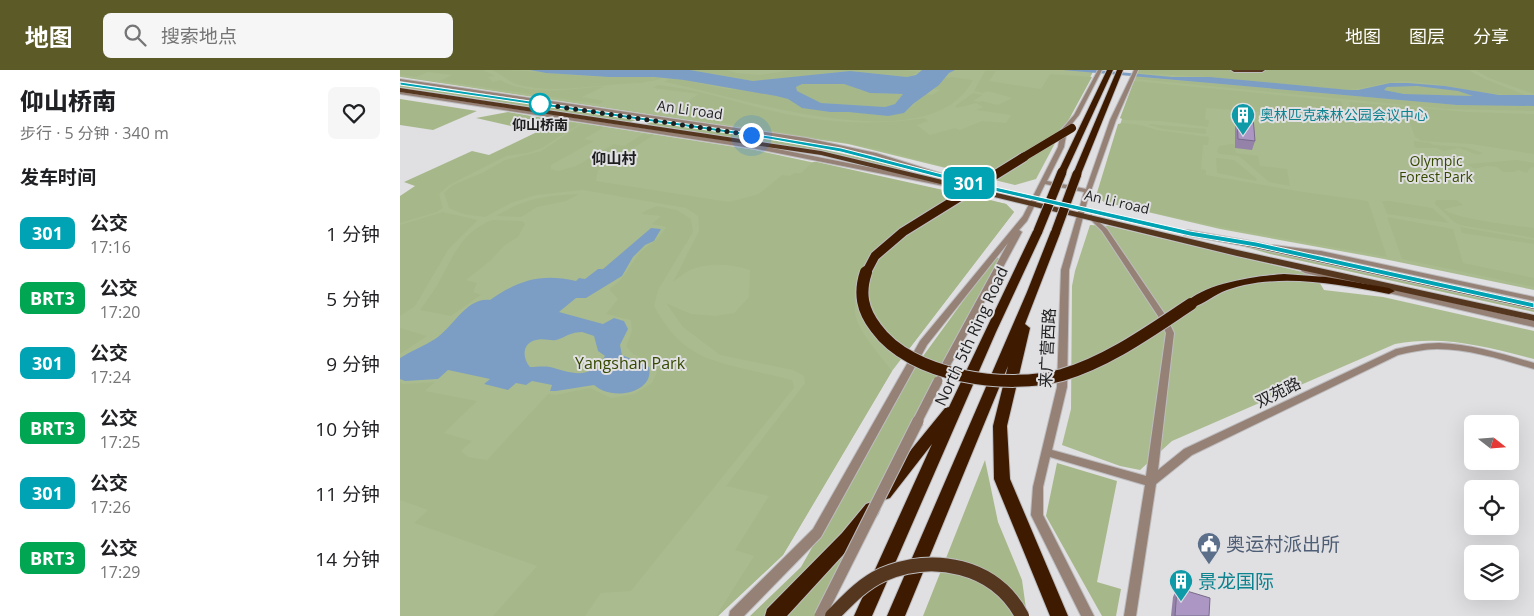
<!DOCTYPE html>
<html lang="zh">
<head>
<meta charset="utf-8">
<style>
	body { margin:0; font-family:"Open Sans","Noto Sans SC",sans-serif; background:#f6f6f6; color:#202124; height:100vh; display:flex; flex-direction:column; font-size:19px; white-space:nowrap }
	* { box-sizing:border-box; margin:0 }
	p { font-size:16px; color:#757577 }
	.icon { flex:none; width:28px; height:28px; fill:none; stroke:currentColor; stroke-width:2; stroke-linecap:round; stroke-linejoin:round }
	.map { position:relative; flex:1; overflow:hidden }
	.sheet { display:flex; flex-direction:column; background:#fff; width:400px }
	.sheet>* { flex:none }
	.badge { padding:0 10px; border-radius:8px; font-size:18px; line-height:32px }
	.needle { width:32px; rotate:107deg }
	.controls { position:absolute; left:1064px; top:345px; display:grid; gap:10px }
	.controls a { display:grid; place-items:center; width:55px; height:55px; border-radius:8px; background:#fff; box-shadow:0 5px 20px #0002; font-size:25px }
	.you { position:absolute; width:25px; height:25px; margin:-12px; border:4px solid #fff; border-radius:50%; background:#1a73e8; box-shadow:0 0 0 8px #1a73e833 }
	.map>.badge { position:absolute; translate:-50% -50%; box-shadow:0 0 0 2px #fff }
	h2 { padding:0 20px; font-size:19px; line-height:45px }
	.round { display:grid; place-items:center; flex:none; width:52px; height:52px; border-radius:8px; background:#f6f6f6 }
	.overview { display:flex; align-items:center; justify-content:space-between; height:85px; padding:0 20px }
	h1 { font-size:24px; font-weight:800; line-height:38px }
	ul { padding:0; list-style:none }
	li { display:flex; align-items:center; gap:15px; height:65px; padding:0 20px }
	li div { flex:1 }
	li b { display:block; font-size:19px }
	li em { font-style:normal }
	li .badge { min-width:55px; font-weight:700; text-align:center }
	header { display:flex; align-items:center; gap:30px; box-sizing:border-box; height:70px; padding:0 25px; background:#5c5b28; color:#fff }
	header strong { font-size:24px }
	nav { display:flex; gap:28px; margin-inline-start:auto; font-size:18px }
	.search { width:350px; height:45px; background:#f6f6f6; display:flex; align-items:center; gap:12px; box-sizing:border-box; padding:0 18px; border-radius:8px; color:#757577; font-size:19px }
	main { display:flex; flex:1; min-height:0 }
	.map>svg:first-child { display:block }
	.green { fill:#aabc8f }
	.forest { fill:#a6b88a }
	.water { fill:#7d9ec4; fill-rule:evenodd }
	.lines { fill:none; stroke-linecap:round; stroke-linejoin:round }
	.minor-casing { stroke:#bdbcbf; stroke-width:2 }
	.major-casing { stroke:#bdbcbf; stroke-width:2 }
	.highway-casing { stroke:#bdbcbf; stroke-width:2 }
	.minor { fill:#958175; fill-rule:evenodd }
	.major { fill:#55361f; fill-rule:evenodd }
	.highway { fill:#3e1b00; fill-rule:evenodd }
	.minor-bridge-far1-casing { stroke:#bdbcbf; stroke-width:11; stroke-linecap:butt }
	.minor-bridge-casing { stroke:#bdbcbf; stroke-width:13; stroke-linecap:butt }
	.major-bridge-casing { stroke:#bdbcbf; stroke-width:16; stroke-linecap:butt }
	.highway-bridge-far2-casing { stroke:#bdbcbf; stroke-width:9; stroke-linecap:butt }
	.highway-bridge-far1-casing { stroke:#bdbcbf; stroke-width:11; stroke-linecap:butt }
	.highway-bridge-casing { stroke:#bdbcbf; stroke-width:14; stroke-linecap:butt }
	.minor-bridge-far1 { stroke:#958175; stroke-width:9 }
	.minor-bridge { stroke:#958175; stroke-width:11 }
	.major-bridge { stroke:#55361f; stroke-width:14 }
	.highway-bridge-far2 { stroke:#3e1b00; stroke-width:8 }
	.highway-bridge-far1 { stroke:#3e1b00; stroke-width:9 }
	.highway-bridge { stroke:#3e1b00; stroke-width:12 }
	.wall { fill:#9482a9 }
	.building { fill:#ac97c4; stroke:#786a89 }
	.line { fill:#00a3b4; stroke:#fff }
	.walk { stroke:#1e1e1f; stroke-width:5; stroke-dasharray:0 9 }
	.stop-dot { fill:#fff; stroke:#00a3b4; stroke-width:2.5 }
	.labels { text-anchor:middle; stroke-width:4; stroke-linejoin:round; paint-order:stroke }
	.far-street-label { font-size:14px; fill:#1e1e1f; stroke:#e0dfe2 }
	.far-culture-label { font-size:14px; fill:#0d838f; stroke:#e0dfe2; text-anchor:start }
	.far-stop-label { font-size:14px; font-weight:bold; fill:#1e1e1f; stroke:#e0dfe2 }
	.far-park-label { font-size:14px; fill:#354a00; stroke:#e0dfe2 }
	.far-neighbourhood-label { font-size:15px; font-weight:bold; fill:#1e1e1f; stroke:#e0dfe2 }
	.street-label { font-size:16px; fill:#1e1e1f; stroke:#e0dfe2 }
	.park-label { font-size:16px; fill:#354a00; stroke:#e0dfe2 }
	.near-service-label { font-size:19px; fill:#4e5e75; stroke:#e0dfe2; text-anchor:start }
	.near-culture-label { font-size:19px; fill:#0d838f; stroke:#e0dfe2; text-anchor:start }
</style>
</head>
<body>
<header>
<strong>地图</strong>
<div class="search"><svg class="icon" aria-label="search" viewBox="0 0 24 24"><circle cx="10" cy="10" r="6"/><path d="M15 15l6 6"/></svg>搜索地点</div>
<nav><a>地图</a><a>图层</a><a>分享</a></nav>
</header>
<main>
<section class="sheet">
<div class="overview"><div><h1>仰山桥南</h1><p>步行 · 5 分钟 · 340 m</p></div><a class="round"><svg class="icon" aria-label="heart" viewBox="0 0 24 24"><path d="M12 20l-8-8c-3-5 5-10 8-4 3-6 11-1 8 4z"/></svg></a></div>
<h2>发车时间</h2>
<ul>
<li><span class="badge" style="background:#00a3b4;color:#fff">301</span><div><b>公交</b><p>17:16</p></div><em>1 分钟</em></li>
<li><span class="badge" style="background:#00a651;color:#fff">BRT3</span><div><b>公交</b><p>17:20</p></div><em>5 分钟</em></li>
<li><span class="badge" style="background:#00a3b4;color:#fff">301</span><div><b>公交</b><p>17:24</p></div><em>9 分钟</em></li>
<li><span class="badge" style="background:#00a651;color:#fff">BRT3</span><div><b>公交</b><p>17:25</p></div><em>10 分钟</em></li>
<li><span class="badge" style="background:#00a3b4;color:#fff">301</span><div><b>公交</b><p>17:26</p></div><em>11 分钟</em></li>
<li><span class="badge" style="background:#00a651;color:#fff">BRT3</span><div><b>公交</b><p>17:29</p></div><em>14 分钟</em></li>
</ul>
</section>
<div class="map">
<svg width="1134" height="546" viewBox="0 0 1134 546">
	<rect width="100%" height="100%" fill="#e0dfe2"/>
	<g class="green">
		<polygon points="0,0 694,0 636,109 615,115 448,74 0,7"/>
		<polygon points="738,0 1134,0 1134,220 984,189 820,159 705,132 697,125"/>
		<polygon points="168,51 355,80 606,134 614,142 492,301 383,485 318,546 0,546 0,135"/>
		<path d="M690,155L709,156L915,205L924,220L983,227L1134,261V289C1085,277 1046,265 995,274L772,371L740,400L720,396L662,375L671,339L672,216L675,201Z"/>
	</g>
	<g class="forest">
		<path d="M0,0H83L95,6L88,7L93,12L100,10C130,27 172,19 205,16L182,27L204,31L199,34L40,11L52,5L28,2L16,7L0,5Z"/>
		<path d="M92,0C129,0 164,5 201,7C221,8 242,6 262,8C255,12 249,10 242,13C202,13 158,25 119,15C108,12 102,4 92,0Z"/>
		<polygon points="290,0 326,0 337,3 358,5 394,0 503,0 519,2 508,7 450,1 353,11"/>
		<path d="M738,0H829L847,2L866,0H1069L1085,9L1125,25C1085,27 1046,13 1006,11C986,11 969,18 949,20L810,7L737,3Z"/>
		<polygon points="1075,0 1134,0 1134,24 1089,8"/>
		<path d="M585,1H596L589,11L641,19L650,4L692,7L661,64L588,108L481,80L437,71L266,44L299,24L253,18L258,15C299,19 337,33 377,42C426,53 474,56 524,48L528,51L517,55L530,65L555,58L560,60L582,51L606,53L611,45L576,40L583,37L576,33L557,38L555,36L573,23L583,25L573,31L579,32L582,31L598,35L612,28L588,21L583,23L574,21Z"/>
		<path d="M553,7L573,10C529,95 335,25 264,12L269,9L284,10L327,19L353,21L388,29L403,38L430,42L504,43L526,24L532,25L540,20L534,19L545,8Z"/>
		<polygon points="737,7 1057,35 1134,35 1134,41 1048,39 736,9"/>
		<polygon points="734,11 941,31 949,54 875,45 875,43 806,38 805,49 809,50 808,57 760,51 724,50 720,48"/>
		<polygon points="0,14 233,49 236,50 230,52 0,17"/>
		<polygon points="402,14 444,14 460,20 484,24 503,24 495,34 485,37 421,33 397,21 396,17"/>
		<path d="M998,16C1019,16 1055,16 1073,26L1004,24L984,20L987,17Z"/>
		<polygon points="0,29 77,41 33,60 0,55"/>
		<polygon points="949,32 1068,42 1134,44 1134,84 1072,74 1022,71 1015,67 1010,53 954,46"/>
		<polygon points="108,42 179,54 142,78 127,83 106,86 49,115 39,124 43,138 37,142 0,153 0,126 15,116 4,112 72,81 89,85 137,62 76,48"/>
		<path d="M252,52C340,65 428,76 513,102L415,81L246,54Z"/>
		<polygon points="723,53 740,55 757,60 809,67 808,75 803,75 801,99 806,100 806,105 897,121 968,131 987,187 820,157 704,132 696,126 718,54"/>
		<path d="M182,54L204,57L184,69L194,71L151,95V99L158,101L176,96L214,74L224,76L243,64L254,65L198,100L196,111L329,132L359,124L382,105L390,106L394,103H401L413,92H417L561,124C521,148 447,178 455,235C455,240 455,246 457,251C465,269 480,285 492,301L383,485L318,546H316L354,486L335,480L369,426L326,416L405,313L404,306L393,300L320,285L283,257L266,233L291,244L315,246L334,243L349,227L350,200C332,194 308,192 290,200C284,203 278,208 273,212L299,161L298,146L286,138L183,120L136,125L111,133L85,147L63,144L49,138L44,123L53,115L82,103L105,90L141,81Z"/>
		<polygon points="749,54 806,59 806,64 763,59 749,55"/>
		<polygon points="1014,71 1030,73 1034,75 1065,77 1083,83 1078,85 1059,78 1043,81 1037,78 1016,78 1014,76"/>
		<polygon points="831,74 834,74 836,83 858,86 860,96 887,99 890,116 869,112 839,86 819,84 817,81 819,76"/>
		<polygon points="816,88 834,90 857,109 856,111 817,103"/>
		<polygon points="1117,90 1134,93 1134,97 1130,98 1127,103 1118,100 1114,102 1103,102 1097,97 1086,96 1075,99 1066,94"/>
		<path d="M179,124L166,131L137,137L121,147L96,146C123,129 146,125 179,124Z"/>
		<path d="M574,126L606,134L614,142L509,279C482,259 454,224 478,191C494,169 549,141 574,126Z"/>
		<path d="M1036,130H1057L1063,135L1044,139C1053,149 1118,156 1134,158V168L1060,155L1054,152L1035,134Z"/>
		<polygon points="982,131 990,131 1032,138 1049,153 987,144"/>
		<path d="M257,136L277,140L291,149L293,162L258,220L254,236C264,254 276,271 295,282C315,295 367,303 392,310L394,318L231,521L201,523L185,546H93L137,496L14,453L28,440L0,430V312L3,314L35,312L25,321L77,331L44,363L72,371L61,381L68,387L87,390L148,324L156,325L190,318L211,328L234,324L252,313L257,302L255,294L233,284L226,276L232,261L231,250L206,244L218,229L209,219C227,207 226,200 239,184C249,173 258,172 266,157L252,154L261,146L241,144L247,140Z"/>
		<polygon points="43,142 78,150 48,180 15,236 0,246 0,155"/>
		<polygon points="987,147 1053,159 1063,193 1134,208 1134,217 1002,189"/>
		<path d="M92,150L122,151L125,154L118,167L105,175L90,191L66,210L77,213L73,222L81,225L51,246L20,240C25,232 31,225 36,217C52,190 59,163 92,150Z"/>
		<polygon points="1060,157 1134,170 1134,174 1062,163"/>
		<polygon points="821,170 1134,235 1134,242 870,184"/>
		<polygon points="595,187 599,188 525,330 415,546 350,546 401,497 513,300"/>
		<polygon points="0,258 27,266 0,284"/>
		<polygon points="585,390 598,452 622,510 627,546 523,546"/>
		<polygon points="657,393 717,411 697,512 721,519 716,546 702,546 646,446"/>
	</g>
	<g class="water">
		<path d="M130,0H290L353,11L450,1L507,7L516,5L522,0H555L549,3L539,15L513,34L504,43L488,46L448,42H430L402,38L388,29L376,26L284,10L254,7H209L146,3ZM402,14H444L470,23L503,24L495,34L485,37L421,33L397,21L396,17Z"/>
		<path d="M663,0H697L772,7H810L949,20H958L990,13H1008L1045,16L1099,25H1134V36L1057,35ZM1017,16L1058,21L1073,26L1004,24L984,20L987,17Z"/>
		<path d="M251,158L261,159L254,171L245,175L233,187L222,206L186,228H176L159,242L203,254L214,248L224,251L228,259L220,275L222,285L249,297C254,320 222,328 204,321C201,320 197,317 194,315L156,321H150L152,315L132,311L126,315L116,313L108,320L84,314L90,309L48,300L38,309L5,311L0,309V288C11,281 24,276 35,269C54,257 66,227 90,230C119,210 141,203 176,211L179,208L185,209L198,199H203ZM182,262L194,266L198,281L205,286C189,311 173,303 150,297C143,296 136,297 130,297C122,288 122,273 136,270C143,268 150,271 156,270C167,267 167,263 182,262Z"/>
	</g>
	<g class="lines">
		<g class="minor-casing">
			<g id="minor">
				<path d="M698,0H702L679,45L667,60L664,77L647,111L686,119L710,50L734,0H738L716,50L687,132L669,200L667,317L652,380L746,406L766,263L758,246L702,161L688,147L691,145L707,159L766,246L774,263L758,400L784,379L996,279C1010,276 1024,273 1039,273C1071,274 1103,284 1134,293V299C1103,290 1070,279 1037,279C1024,279 1011,282 998,285L792,385L756,414L736,546H724L745,415L650,387L643,417V445L694,546H681L631,445L633,417L657,317L661,200L684,122L645,114L627,151L619,160L622,162L544,307H538L536,305L608,173L527,275L421,467L344,546H329L330,541L413,459L520,271L623,146L658,77L661,60L674,45Z"/>
				<polygon points="0,9 406,68 476,83 575,114 570,115 473,85 406,72 0,11"/>
				<polygon points="0,22 357,75 549,113 552,115 549,117 357,79 0,24"/>
				<polygon points="873,175 921,181 1134,227 1134,231 921,185 876,179 873,179"/>
				<polygon points="902,199 905,199 958,211 962,213 958,215 905,203 901,201"/>
				<polygon points="980,217 983,217 1134,251 1134,257 980,221 979,219"/>
			</g>
		</g>
		<g class="major-casing">
			<g id="major">
				<polygon points="831,0 865,0 862,2 834,2"/>
				<polygon points="0,18 421,81 837,180 1134,245 1134,251 837,186 421,85 0,22"/>
				<polygon points="787,160 856,172 1134,233 1134,239 856,178 784,165 784,161"/>
			</g>
		</g>
		<g class="highway-casing">
			<g id="highway">
				<polygon points="707,0 713,0 666,102 659,104 658,102"/>
				<polygon points="717,0 723,0 681,104 674,106 673,104"/>
				<polygon points="638,158 643,161 596,262 472,546 454,546 532,374 490,428 484,430 478,428 476,423 545,338 549,337 633,161"/>
				<polygon points="656,158 661,161 625,254 630,258 607,356 610,409 668,546 650,546 594,409 593,356 608,296 505,546 487,546 627,222 651,161"/>
				<path d="M884,204L926,207L989,218L995,221L989,224C942,215 892,205 844,215C836,217 828,219 822,222C811,227 798,239 787,237L785,234C803,213 858,206 884,204Z"/>
				<polygon points="472,432 478,434 480,439 478,444 454,473 387,546 365,546 367,539 442,463 466,434"/>
			</g>
		</g>
		<use href="#minor" class="minor"/>
		<use href="#major" class="major"/>
		<use href="#highway" class="highway"/>
		<g class="minor-bridge-far1-casing">
			<polyline id="minor-bridge-far1" points="517,352 538,311"/>
		</g>
		<g class="minor-bridge-casing">
			<polyline id="minor-bridge" points="420,546 518,351"/>
		</g>
		<g class="major-bridge-casing">
			<path id="major-bridge" d="M432,546C447,531 462,514 482,505C533,483 595,495 622,546"/>
		</g>
		<g class="highway-bridge-far2-casing">
			<polyline id="highway-bridge-far2" points="622,88 672,58"/>
		</g>
		<g class="highway-bridge-far1-casing">
			<g id="highway-bridge-far1">
				<polyline points="638,161 662,102"/>
				<polyline points="656,161 677,104"/>
				<polyline points="466,203 475,186 503,162 624,87"/>
			</g>
		</g>
		<g class="highway-bridge-casing">
			<path id="highway-bridge" d="M466,202C459,223 462,240 476,258C511,307 607,320 662,305C709,291 750,261 791,234"/>
		</g>
		<use href="#minor-bridge-far1" class="minor-bridge-far1"/>
		<use href="#minor-bridge" class="minor-bridge"/>
		<use href="#major-bridge" class="major-bridge"/>
		<use href="#highway-bridge-far2" class="highway-bridge-far2"/>
		<use href="#highway-bridge-far1" class="highway-bridge-far1"/>
		<use href="#highway-bridge" class="highway-bridge"/>
	</g>
	<g class="wall">
		<polygon points="837,45 855,71 852,80 835,78 835,54"/>
		<polygon points="777,518 809,546 771,546 773,527"/>
	</g>
	<g class="building">
		<polygon points="837,45 853,47 855,71 838,69"/>
		<polygon points="777,518 810,528 809,546 775,546"/>
	</g>
	<polygon class="line" points="0,12 369,66 441,78 573,112 790,161 856,172 1134,233 1134,238 856,177 790,166 572,116 441,82 369,69 0,15"/>
	<g class="lines">
		<polyline class="walk" points="140,34 351,65"/>
	</g>
	<defs>
		<g id="building-pin" transform="scale(1.25)"><path d="M0 17L-7.5 6A9.5 9.5 0 1 1 7.5 6Z" fill="#0f9aa8" stroke="#e0dfe2"/><path d="M-4-6H4V6H1V3H-1V6H-4ZM-2.5-4.3h1.7v1.8h-1.7ZM.8-4.3h1.7v1.8H.8ZM-2.5-1h1.7V.8h-1.7ZM.8-1h1.7V.8H.8Z" fill="#fff"/></g>
		<g id="civic-pin" transform="scale(1.25)"><path d="M0 17L-7.5 6A9.5 9.5 0 1 1 7.5 6Z" fill="#5c6f8a" stroke="#e0dfe2"/><path d="M-.6-6.5H3V-4.5H.6V-3L4-1V1h2V6H-6V1h2V-1L-.6-3ZM-1.2 2.5V6h2.4V2.5Z" fill="#fff"/></g>
	</defs>
	<g fill-rule="evenodd">
		<use href="#building-pin" x="843" y="45"/>
		<use href="#civic-pin" x="809" y="474"/>
		<use href="#building-pin" x="781" y="511"/>
	</g>
	<circle class="stop-dot" cx="140" cy="34" r="10"/>
	<g class="labels">
		<g class="far-street-label">
			<text transform="translate(290 40) rotate(8)" y="5">An Li road</text>
			<text transform="translate(717 132) rotate(13)" y="5">An Li road</text>
		</g>
		<g class="far-culture-label">
			<text x="860" y="50">奥林匹克森林公园会议中心</text>
		</g>
		<g class="far-stop-label">
			<text x="140" y="60">仰山桥南</text>
		</g>
		<g class="far-park-label">
			<text x="1036" y="96">Olympic<tspan x="1036" dy="16">Forest Park</tspan></text>
		</g>
		<g class="far-neighbourhood-label">
			<text x="214" y="94">仰山村</text>
		</g>
		<g class="street-label">
			<text transform="translate(571 266) rotate(-65)" y="6">North 5th Ring Road</text>
			<text transform="translate(647 278) rotate(-87)" y="6">来广营西路</text>
			<text transform="translate(878 322) rotate(-26)" y="6">双苑路</text>
		</g>
		<g class="park-label">
			<text x="230" y="299">Yangshan Park</text>
		</g>
		<g class="near-service-label">
			<text x="826" y="481">奥运村派出所</text>
		</g>
		<g class="near-culture-label">
			<text x="798" y="518">景龙国际</text>
		</g>
	</g>
</svg>
<div class="controls">
<a><svg class="needle" viewBox="-14 -14 28 28"><path d="M0-13l5 13h-10z" fill="#e53935"/><path d="M0 13l5-13h-10z" fill="#757577"/></svg></a>
<a><svg class="icon" aria-label="locate" viewBox="0 0 24 24"><circle cx="12" cy="12" r="6"/><path d="M12 2v4M12 18v4M2 12h4M18 12h4"/></svg></a>
<a><svg class="icon" aria-label="layers" viewBox="0 0 24 24"><path d="M12 4l9 5-9 5-9-5zM3 14l9 5 9-5"/></svg></a>
</div>
<div class="you" style="left:351px;top:65px"></div>
<b class="badge" style="left:569px;top:113px;background:#00a3b4;color:#fff">301</b>
</div>
</main>
</body>
</html>
